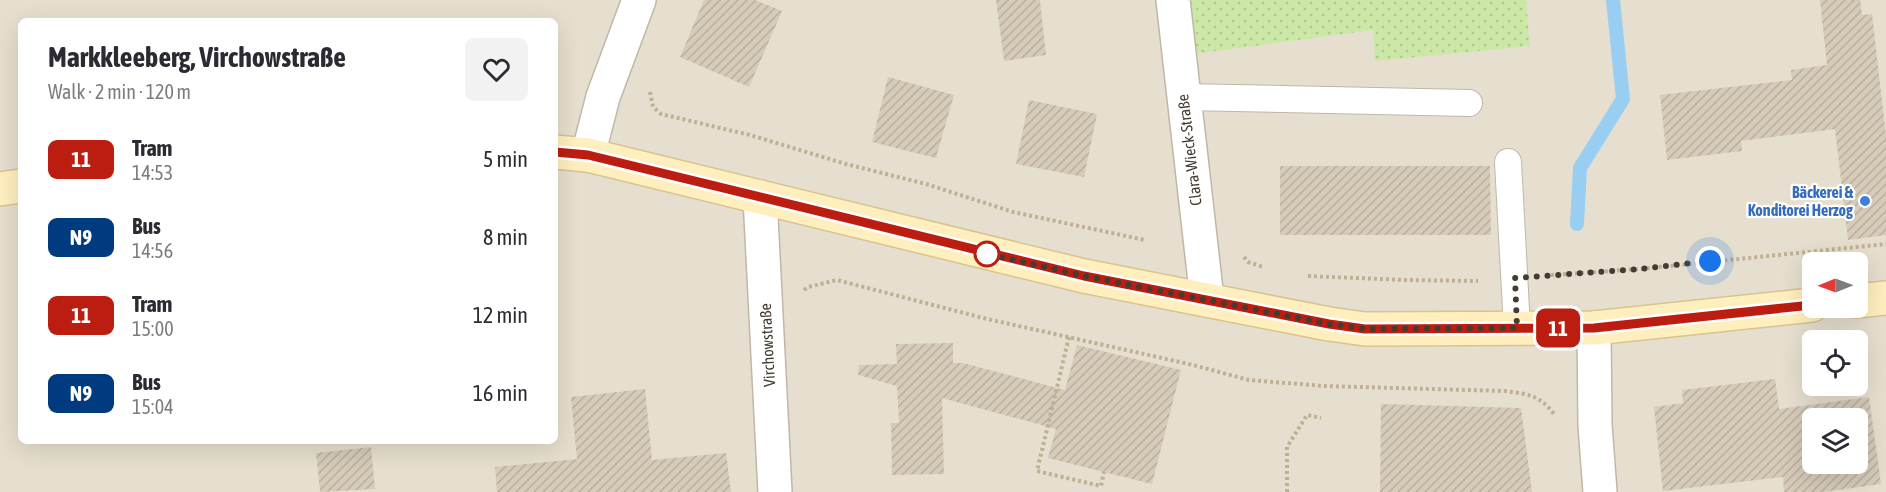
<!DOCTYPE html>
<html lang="en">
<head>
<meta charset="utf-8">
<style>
	body { margin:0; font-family:"Asap Condensed",sans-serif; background:#f2f2f3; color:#2b2b33; height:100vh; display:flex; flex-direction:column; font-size:22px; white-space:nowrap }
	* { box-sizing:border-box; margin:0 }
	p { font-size:20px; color:#7c7c81 }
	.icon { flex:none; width:33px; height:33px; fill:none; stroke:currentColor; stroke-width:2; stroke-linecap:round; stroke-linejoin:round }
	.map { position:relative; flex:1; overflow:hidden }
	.side { position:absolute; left:18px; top:18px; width:540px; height:426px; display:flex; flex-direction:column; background:#fff; border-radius:9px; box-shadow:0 6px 24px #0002 }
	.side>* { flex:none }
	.badge { padding:0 12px; border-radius:9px; font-size:21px; line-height:39px }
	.needle { width:39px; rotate:269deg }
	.controls { position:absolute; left:1802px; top:252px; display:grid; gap:12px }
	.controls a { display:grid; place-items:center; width:66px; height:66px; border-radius:9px; background:#fff; box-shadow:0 6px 24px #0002; font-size:30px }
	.you { position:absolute; width:30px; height:30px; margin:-15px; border:4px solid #fff; border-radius:50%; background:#1a73e8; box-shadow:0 0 0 9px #1a73e833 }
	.map>.badge { position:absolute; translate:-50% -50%; box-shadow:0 0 0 3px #fff }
	.round { display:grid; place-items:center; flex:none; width:63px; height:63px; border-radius:9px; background:#f2f2f3 }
	.summary { display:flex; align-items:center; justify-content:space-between; height:102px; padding:0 30px }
	h1 { font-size:28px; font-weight:700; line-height:45px }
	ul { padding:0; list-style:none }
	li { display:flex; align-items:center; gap:18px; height:78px; padding:0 30px }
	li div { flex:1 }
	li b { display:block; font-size:22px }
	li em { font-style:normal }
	li .badge { min-width:66px; font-weight:700; text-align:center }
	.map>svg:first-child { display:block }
	.residential { fill:#e6dfcf; fill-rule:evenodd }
	.grass { fill:url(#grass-dots) }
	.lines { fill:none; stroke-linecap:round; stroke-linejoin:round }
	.stream { stroke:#99cef3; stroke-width:14 }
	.building { fill:url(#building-hatch); fill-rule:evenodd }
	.lane-casing { stroke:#c0b7a7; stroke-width:28 }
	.street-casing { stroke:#c0b7a7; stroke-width:36 }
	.secondary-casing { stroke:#d7c490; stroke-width:36 }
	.path { stroke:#bfb094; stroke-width:4; stroke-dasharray:3 3; stroke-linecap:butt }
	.lane { stroke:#fff; stroke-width:26 }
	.street { stroke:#fff; stroke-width:33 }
	.secondary { stroke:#ffefbe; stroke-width:33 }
	.line-casing { stroke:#fff; stroke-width:14 }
	.line { stroke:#bb1e10; stroke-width:9 }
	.walk { stroke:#433c32; stroke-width:6; stroke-dasharray:0 10.8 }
	.shop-dot { fill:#3f7fe0; stroke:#fff; stroke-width:2 }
	.stop-dot { fill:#fff; stroke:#bb1e10; stroke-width:3 }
	.labels { text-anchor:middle; stroke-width:4.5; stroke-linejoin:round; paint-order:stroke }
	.street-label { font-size:16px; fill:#433c32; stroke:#fff }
	.shop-label { font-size:16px; font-weight:bold; fill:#366cbe; stroke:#fff; text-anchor:end }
</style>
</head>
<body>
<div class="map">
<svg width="1886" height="492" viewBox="0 0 1886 492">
	<defs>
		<pattern id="grass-dots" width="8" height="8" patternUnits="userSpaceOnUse" patternTransform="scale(1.5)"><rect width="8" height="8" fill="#cbe8a7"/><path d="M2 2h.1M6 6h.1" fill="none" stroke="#b0c890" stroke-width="1.8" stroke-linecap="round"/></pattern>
		<pattern id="building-hatch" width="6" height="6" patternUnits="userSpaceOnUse" patternTransform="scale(1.5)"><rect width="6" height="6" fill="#d6cbb9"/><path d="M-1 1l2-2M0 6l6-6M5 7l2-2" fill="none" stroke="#b9afa0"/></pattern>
	</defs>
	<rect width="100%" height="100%" fill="#f2ede1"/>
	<path class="residential" d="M0,0H1886V492H0ZM21,21H555V441H21ZM1812,262H1857V308H1812ZM1812,340H1857V386H1812ZM1812,418H1857V464H1812Z"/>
	<polygon class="grass" points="1173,0 1526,0 1530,46 1375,61 1373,30 1179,56"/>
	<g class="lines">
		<polyline class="stream" points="1577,224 1580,168 1623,99 1613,0"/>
	</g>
	<g class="building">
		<polygon points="704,0 755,0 782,11 749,87 680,57"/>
		<polygon points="996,0 1040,0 1046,55 1004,61"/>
		<polygon points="1820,0 1860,0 1862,15 1872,14 1886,136 1886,235 1848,240 1835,129 1741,141 1742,151 1667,160 1660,95 1792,80 1791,70 1827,65"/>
		<polygon points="888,77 954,95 936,158 872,142"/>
		<polygon points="1029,100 1097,114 1084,177 1016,164"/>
		<polygon points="1280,166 1490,166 1491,235 1280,235"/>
		<polygon points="953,343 953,363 963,363 1065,390 1077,345 1181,370 1152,484 1048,458 1056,429 942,398 944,474 892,475 891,423 899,423 897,386 858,375 859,365 897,364 896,344"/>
		<path d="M1775,379L1779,409L1869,397L1881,484L1824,492H1784L1783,477L1663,491L1654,407L1683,403L1682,390ZM1812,418H1857V464H1812Z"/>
		<polygon points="645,389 652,460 726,453 731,492 497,492 495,467 577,459 571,397"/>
		<polygon points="1381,404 1521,408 1532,492 1380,492"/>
		<polygon points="371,447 375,489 320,492 316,453"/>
	</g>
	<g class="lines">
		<g class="lane-casing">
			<g id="lane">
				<polyline points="1183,97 1469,103"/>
				<polyline points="1508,162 1517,328"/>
			</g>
		</g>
		<g class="street-casing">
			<g id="street">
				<polyline points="1173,0 1207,299"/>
				<polyline points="588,155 603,97 639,0"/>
				<polyline points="760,197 775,492"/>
				<polyline points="1594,328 1595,425 1600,492"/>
			</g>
		</g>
		<g class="secondary-casing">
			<g id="secondary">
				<polyline points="555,152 588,155 1084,276 1329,324 1365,329 1594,328 1812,305"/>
				<polyline points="0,189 21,186"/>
				<polyline points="1857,301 1886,298"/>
			</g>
		</g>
		<g class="path">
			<polyline points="650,92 653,107 661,114 750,135 846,164 926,184 1013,212 1145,240"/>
			<polyline points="1244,257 1248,262 1263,267"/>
			<polyline points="1551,275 1640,269 1886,244"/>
			<polyline points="1308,276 1404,280 1478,281"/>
			<path d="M804,290L808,287L837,280L983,318L1193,365L1249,380L1324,386L1505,391C1527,394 1540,395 1554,414"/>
			<polyline points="1069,337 1037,471 1101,486 1104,472"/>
			<polyline points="1287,492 1287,447 1307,415 1321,418"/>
		</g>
		<use href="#lane" class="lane"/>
		<use href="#street" class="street"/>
		<use href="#secondary" class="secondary"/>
	</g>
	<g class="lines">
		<g class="line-casing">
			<polyline id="line" points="555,152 588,155 1084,276 1329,324 1365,329 1594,328 1812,305"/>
		</g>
		<use href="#line" class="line"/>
		<polyline class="walk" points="987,254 984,253 1084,276 1329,324 1365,329 1517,328 1515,278 1640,269 1710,261"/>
	</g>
	<circle class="shop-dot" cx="1865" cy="201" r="6"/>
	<circle class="stop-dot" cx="987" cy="254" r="12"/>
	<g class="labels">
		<g class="street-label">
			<text transform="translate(1189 150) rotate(-97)" y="6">Clara-Wieck-Straße</text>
			<text transform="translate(767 345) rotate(-93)" y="6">Virchowstraße</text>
		</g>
		<g class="shop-label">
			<text x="1853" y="198">Bäckerei &amp;<tspan x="1853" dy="18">Konditorei Herzog</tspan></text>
		</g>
	</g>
</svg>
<div class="controls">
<a><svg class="needle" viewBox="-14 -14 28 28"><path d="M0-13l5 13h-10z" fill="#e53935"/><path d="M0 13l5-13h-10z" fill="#7c7c81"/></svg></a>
<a><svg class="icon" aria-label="locate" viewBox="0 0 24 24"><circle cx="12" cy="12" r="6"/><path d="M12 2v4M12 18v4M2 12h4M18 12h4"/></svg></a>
<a><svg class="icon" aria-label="layers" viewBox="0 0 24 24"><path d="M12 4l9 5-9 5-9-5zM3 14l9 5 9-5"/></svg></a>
</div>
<div class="you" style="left:1710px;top:261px"></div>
<b class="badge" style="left:1558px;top:328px;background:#bb1e10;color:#fff">11</b>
<section class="side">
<div class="summary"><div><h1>Markkleeberg, Virchowstraße</h1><p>Walk · 2 min · 120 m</p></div><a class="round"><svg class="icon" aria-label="heart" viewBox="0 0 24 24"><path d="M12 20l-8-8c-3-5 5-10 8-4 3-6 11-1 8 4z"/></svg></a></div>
<ul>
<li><span class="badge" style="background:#bb1e10;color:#fff">11</span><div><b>Tram</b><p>14:53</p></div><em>5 min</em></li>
<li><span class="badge" style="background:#003b80;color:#fff">N9</span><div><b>Bus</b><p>14:56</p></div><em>8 min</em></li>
<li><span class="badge" style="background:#bb1e10;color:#fff">11</span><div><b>Tram</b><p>15:00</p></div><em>12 min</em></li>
<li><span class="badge" style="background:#003b80;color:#fff">N9</span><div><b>Bus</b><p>15:04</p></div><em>16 min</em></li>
</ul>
</section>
</div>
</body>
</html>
